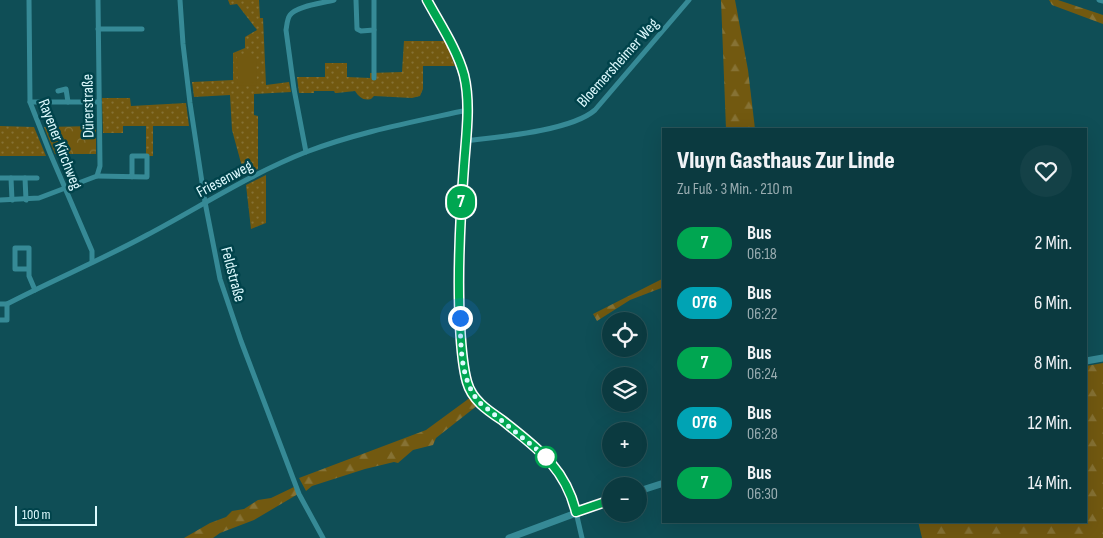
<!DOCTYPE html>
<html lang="de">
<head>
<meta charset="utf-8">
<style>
	body { margin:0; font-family:"Sofia Sans Condensed",sans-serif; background:#144147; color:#f1f3f6; height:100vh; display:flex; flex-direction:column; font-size:19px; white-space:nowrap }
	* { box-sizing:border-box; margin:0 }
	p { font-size:16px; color:#9aadb1 }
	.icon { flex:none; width:28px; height:28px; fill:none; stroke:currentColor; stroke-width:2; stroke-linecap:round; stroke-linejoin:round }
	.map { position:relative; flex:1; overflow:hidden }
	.details { position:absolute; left:662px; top:128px; width:425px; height:395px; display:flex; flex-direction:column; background:#0b3a40; border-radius:0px; box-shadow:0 5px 20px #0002,0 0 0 1px #2b5459 }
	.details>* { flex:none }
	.badge { padding:0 10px; border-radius:16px; font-size:18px; line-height:32px }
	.fabs { position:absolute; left:602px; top:312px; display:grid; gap:10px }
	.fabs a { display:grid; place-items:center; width:45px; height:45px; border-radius:50%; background:#0b3a40; box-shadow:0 5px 20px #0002,0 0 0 1px #2b5459; font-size:25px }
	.scale { position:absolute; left:15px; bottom:12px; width:82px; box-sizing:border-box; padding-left:5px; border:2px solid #ddfafe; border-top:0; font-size:14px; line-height:18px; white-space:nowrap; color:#ddfafe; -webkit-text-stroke:4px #00434b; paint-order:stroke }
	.you { position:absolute; width:25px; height:25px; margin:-12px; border:4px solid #fff; border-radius:50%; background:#1a73e8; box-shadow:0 0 0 8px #1a73e833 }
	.map>.badge { position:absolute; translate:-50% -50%; box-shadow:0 0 0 2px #fff }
	.round { display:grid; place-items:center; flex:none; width:52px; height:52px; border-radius:26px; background:#144147 }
	.headline { display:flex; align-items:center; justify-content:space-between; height:85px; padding:0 15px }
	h1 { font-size:24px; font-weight:800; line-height:38px }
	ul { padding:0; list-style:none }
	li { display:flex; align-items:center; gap:15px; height:60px; padding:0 15px }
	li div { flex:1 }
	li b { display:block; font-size:19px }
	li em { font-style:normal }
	li .badge { min-width:55px; font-weight:700; text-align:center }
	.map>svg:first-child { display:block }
	.grass { fill:url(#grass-dots) }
	.forest { fill:url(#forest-firs) }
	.park { fill:url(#park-crowns) }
	.pitch { fill:#725910 }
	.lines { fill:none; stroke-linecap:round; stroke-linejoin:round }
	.street { stroke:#368a96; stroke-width:5 }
	.secondary { stroke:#368a96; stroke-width:7 }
	.line-casing { stroke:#fff; stroke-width:11 }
	.line { stroke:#00a651; stroke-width:8 }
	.walk { stroke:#ddfafe; stroke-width:5; stroke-dasharray:0 9 }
	.stop-dot { fill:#fff; stroke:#00a651; stroke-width:2.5 }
	.labels { text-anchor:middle; stroke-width:5; stroke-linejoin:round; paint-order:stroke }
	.street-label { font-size:16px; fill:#ddfafe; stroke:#00434b }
</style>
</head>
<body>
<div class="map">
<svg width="1103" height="538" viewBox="0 0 1103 538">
	<defs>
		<pattern id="grass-dots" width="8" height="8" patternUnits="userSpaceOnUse" patternTransform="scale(1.25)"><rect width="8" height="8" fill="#725910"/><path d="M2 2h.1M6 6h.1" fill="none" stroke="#867234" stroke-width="1.8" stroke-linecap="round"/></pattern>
		<pattern id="forest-firs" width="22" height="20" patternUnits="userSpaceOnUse" patternTransform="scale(1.25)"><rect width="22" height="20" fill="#725910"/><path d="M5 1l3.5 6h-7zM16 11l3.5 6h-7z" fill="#867234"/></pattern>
		<pattern id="park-crowns" width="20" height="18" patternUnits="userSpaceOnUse" patternTransform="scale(1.25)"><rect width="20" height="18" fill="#725910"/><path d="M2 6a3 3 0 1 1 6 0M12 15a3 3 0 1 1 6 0" fill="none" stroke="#867234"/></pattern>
	</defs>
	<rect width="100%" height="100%" fill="#0f4e56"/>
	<g class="grass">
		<polygon points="228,0 259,0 260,18 263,18 266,85 289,82 291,92 254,94 254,115 258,116 258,169 244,174 232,130 230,95 194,97 192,82 233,80 233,53 245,48 245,37 257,30 237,4 230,5"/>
		<path d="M404,41H445L455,66H423V89L420,96L412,98L374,96L371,99C363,101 359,97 355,91L337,93H335L334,91H314V93H299L297,77H325V63H347V77L370,78V73L402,72Z"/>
		<polygon points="102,98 130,98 131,106 186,103 189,126 153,126 153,156 149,156 149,154 146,154 146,126 123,126 123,133 103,133"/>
		<polygon points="0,126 34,127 46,156 0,156"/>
		<polygon points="266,175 266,223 251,229 246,185"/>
	</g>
	<g class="forest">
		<polygon points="721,0 735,0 748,70 755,129 726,129"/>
		<polygon points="1049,0 1058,0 1103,15 1103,24 1052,5"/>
		<polygon points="664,278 664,287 630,300 597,321 593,314"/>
		<polygon points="1103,363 1103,538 922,538 918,521 1086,521 1086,366"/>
		<polygon points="471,397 478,405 436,438 433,445 413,450 398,463 394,462 365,469 312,486 306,491 299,478 426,430"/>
		<polygon points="294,487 298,494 254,520 220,533 213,538 184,538 210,523 226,517 232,511 244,509 258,500 271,498"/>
	</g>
	<polygon class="park" points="96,126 96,154 55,154 44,127"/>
	<polygon class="pitch" points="237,56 256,56 257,85 238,86"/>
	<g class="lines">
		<g class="street">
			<polyline points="29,0 30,102 50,153 92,251 92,262"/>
			<polyline points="180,0 183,44 190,103 205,202 220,279 241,341 299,494 323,538"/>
			<polyline points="356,0 357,29 361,31 374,30 374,0"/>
			<polyline points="1099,0 1103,1"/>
			<polyline points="98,29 142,29"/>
			<polyline points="374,30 374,78"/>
			<polyline points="58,91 66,89 68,102"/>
			<polyline points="30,102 99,102"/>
			<path d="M465,141C498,137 571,131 595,110L689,0"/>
			<path d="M306,152L294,89L286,30C287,25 287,19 290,15C296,6 323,3 334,0"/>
			<polyline points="97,176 147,177 147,156 132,156 132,177"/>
			<polyline points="0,178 25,178"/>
			<polyline points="11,178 12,200"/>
			<polyline points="0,200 39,198 97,176 100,166 98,0"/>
			<polyline points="26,200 25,178 37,178"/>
			<polyline points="29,269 29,248 15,248 15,269 29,269 29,276 35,290"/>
			<path d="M0,304H7C53,280 101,260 147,235C200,207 250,174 306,152C358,132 413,122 467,110"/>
			<polyline points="0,320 7,320 7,304"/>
			<polyline points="576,512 582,538"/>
		</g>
		<g class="secondary">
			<path d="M427,0C447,37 467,67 467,110C463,183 456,256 460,329C461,350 461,378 473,396C481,407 494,414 505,423C539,450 565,468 576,512"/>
			<polyline points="1086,361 1103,358"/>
			<polyline points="639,491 664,483"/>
			<polyline points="509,538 611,500"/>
		</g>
	</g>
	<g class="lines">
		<g class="line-casing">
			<path id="line" d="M427,0C440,24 457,49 464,75C471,104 466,137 464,166C460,219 457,272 460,325C461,344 462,364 467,382C472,400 487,410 502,420C537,448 565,467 576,512L611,500"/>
		</g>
		<use href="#line" class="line"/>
		<path class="walk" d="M460,318C461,347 460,379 479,402L546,457"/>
	</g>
	<circle class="stop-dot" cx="546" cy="457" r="10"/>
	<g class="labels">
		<g class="street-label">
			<text transform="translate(617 62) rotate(-48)" y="6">Bloemersheimer Weg</text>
			<text transform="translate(87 106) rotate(-91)" y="6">Dürerstraße</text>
			<text transform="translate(61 144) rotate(69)" y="6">Rayener Kirchweg</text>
			<text transform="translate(224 178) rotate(-28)" y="6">Friesenweg</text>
			<text transform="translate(234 274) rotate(75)" y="6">Feldstraße</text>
		</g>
	</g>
</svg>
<div class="fabs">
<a><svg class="icon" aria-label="locate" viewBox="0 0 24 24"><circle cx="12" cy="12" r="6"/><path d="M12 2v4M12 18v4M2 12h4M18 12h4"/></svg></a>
<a><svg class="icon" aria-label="layers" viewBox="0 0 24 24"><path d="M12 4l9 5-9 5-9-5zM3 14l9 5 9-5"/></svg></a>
<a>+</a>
<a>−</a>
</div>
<div class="scale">100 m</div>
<div class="you" style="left:460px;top:318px"></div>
<b class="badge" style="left:461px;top:202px;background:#00a651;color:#fff">7</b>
<section class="details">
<div class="headline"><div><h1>Vluyn Gasthaus Zur Linde</h1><p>Zu Fuß · 3 Min. · 210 m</p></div><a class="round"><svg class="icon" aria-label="heart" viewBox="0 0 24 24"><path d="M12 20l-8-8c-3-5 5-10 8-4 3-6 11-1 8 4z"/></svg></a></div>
<ul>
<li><span class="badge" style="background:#00a651;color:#fff">7</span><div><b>Bus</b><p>06:18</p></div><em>2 Min.</em></li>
<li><span class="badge" style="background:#00a3b4;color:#fff">076</span><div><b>Bus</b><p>06:22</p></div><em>6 Min.</em></li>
<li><span class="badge" style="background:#00a651;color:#fff">7</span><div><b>Bus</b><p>06:24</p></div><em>8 Min.</em></li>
<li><span class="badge" style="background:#00a3b4;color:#fff">076</span><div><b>Bus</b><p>06:28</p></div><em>12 Min.</em></li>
<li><span class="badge" style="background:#00a651;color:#fff">7</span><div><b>Bus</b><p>06:30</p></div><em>14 Min.</em></li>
</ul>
</section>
</div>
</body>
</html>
